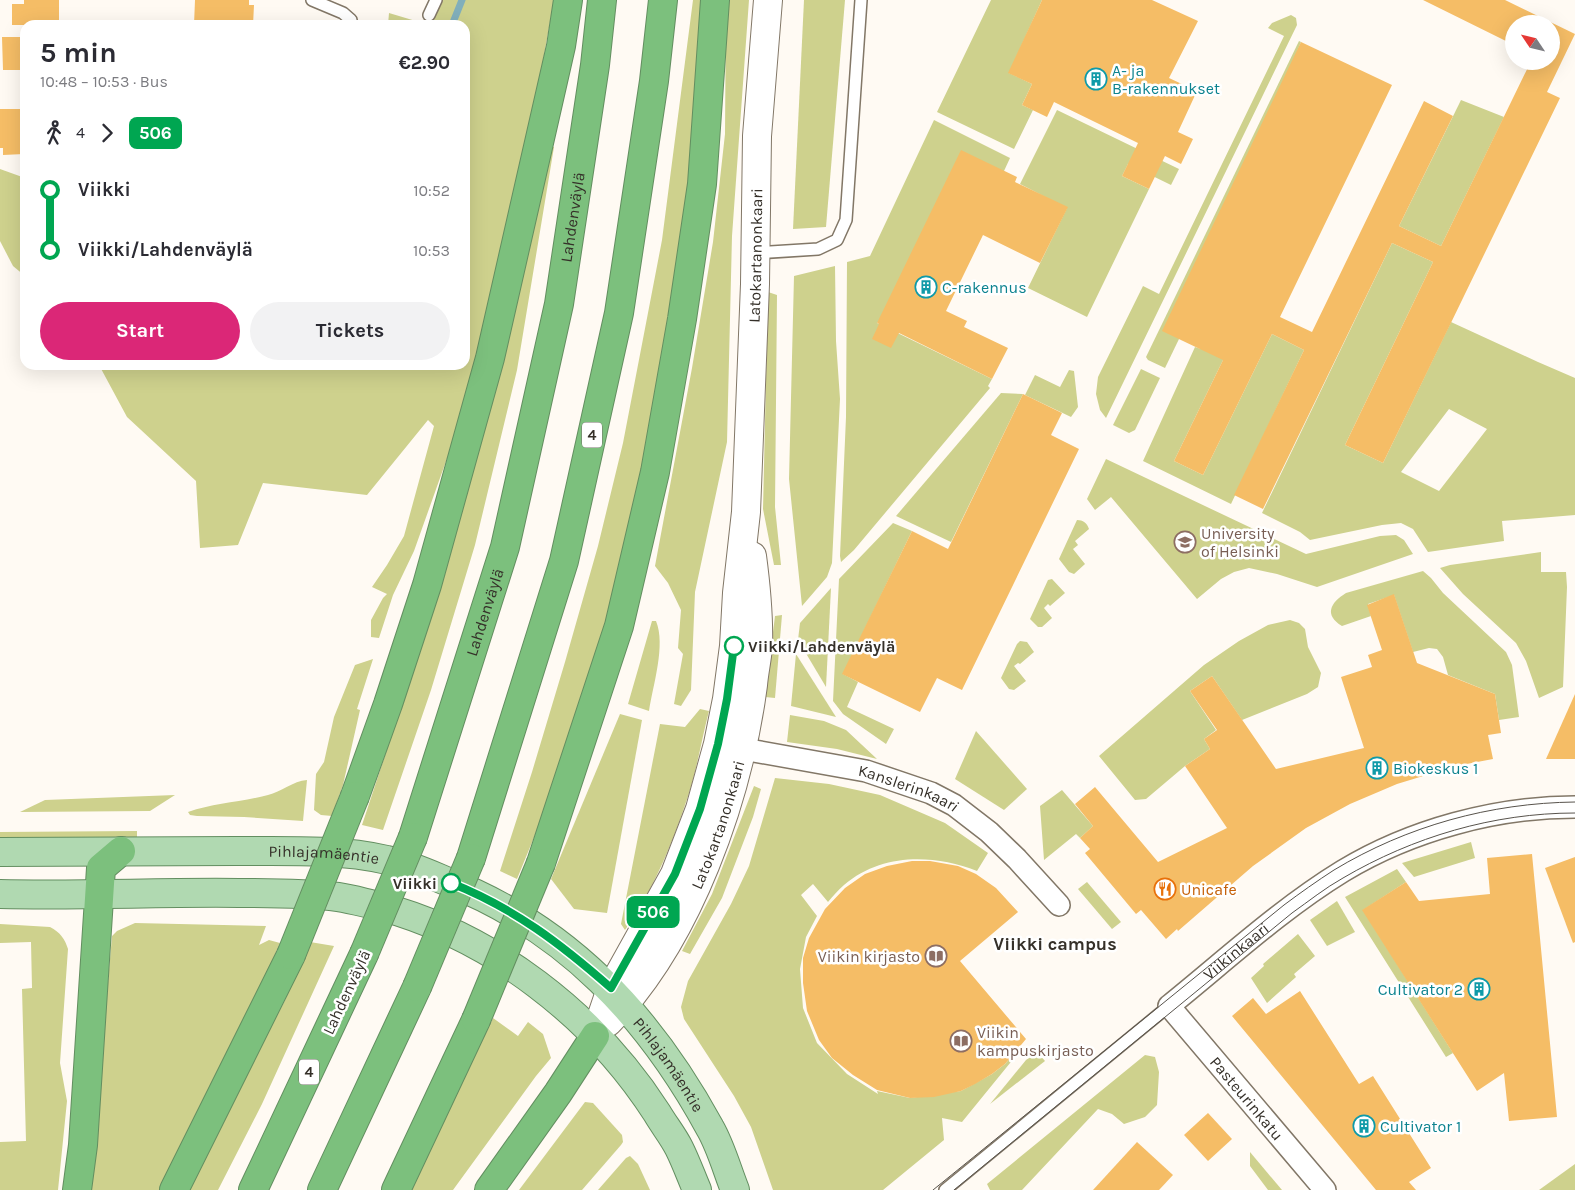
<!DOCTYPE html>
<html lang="en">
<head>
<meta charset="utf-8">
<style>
	body { margin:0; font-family:Karla,sans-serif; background:#f2f2f3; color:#2b2b33; height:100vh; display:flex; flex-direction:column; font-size:19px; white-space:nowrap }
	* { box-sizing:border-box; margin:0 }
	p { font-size:16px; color:#7c7c81 }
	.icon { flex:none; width:28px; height:28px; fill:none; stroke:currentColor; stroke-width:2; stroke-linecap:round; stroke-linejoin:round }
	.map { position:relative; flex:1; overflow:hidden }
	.sheet { position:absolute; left:20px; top:20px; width:450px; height:350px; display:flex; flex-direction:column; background:#fff; border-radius:15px; box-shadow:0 5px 20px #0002 }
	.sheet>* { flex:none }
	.badge { padding:0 10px; border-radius:8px; font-size:18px; line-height:32px }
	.needle { width:32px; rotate:305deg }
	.fabs { position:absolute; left:1505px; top:15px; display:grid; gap:10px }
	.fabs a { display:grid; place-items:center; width:55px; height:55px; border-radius:50%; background:#fff; box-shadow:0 5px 20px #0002; font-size:25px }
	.map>.badge { position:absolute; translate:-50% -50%; box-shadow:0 0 0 2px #fff }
	.legs { display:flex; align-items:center; gap:8px; height:55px; padding:0 20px; font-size:16px }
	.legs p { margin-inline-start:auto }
	.overview { display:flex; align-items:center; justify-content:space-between; height:85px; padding:0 20px }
	h1 { font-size:28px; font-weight:700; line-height:38px }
	.cta { display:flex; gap:10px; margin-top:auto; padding:10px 20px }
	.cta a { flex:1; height:58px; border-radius:30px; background:#db2777; color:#fff; font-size:20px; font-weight:700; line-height:58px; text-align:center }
	.cta a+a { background:#f2f2f3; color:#2b2b33 }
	ul { padding:0 20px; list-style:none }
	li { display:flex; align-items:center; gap:18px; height:60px; font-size:19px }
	li i { display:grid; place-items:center; width:8px; height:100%; margin:0 6px; background:currentColor }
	li i::after { content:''; width:12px; height:12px; margin:-6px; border:4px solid; border-radius:50%; background:#fff }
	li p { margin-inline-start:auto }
	li:first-child i { background:linear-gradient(#0000 50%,currentColor 0) }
	li:last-child i { background:linear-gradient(currentColor 50%,#0000 0) }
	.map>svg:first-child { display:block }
	.green { fill:#ced18d; fill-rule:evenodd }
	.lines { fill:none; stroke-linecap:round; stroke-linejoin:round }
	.stream { stroke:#81afbb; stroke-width:7 }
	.building { fill:#f5bd66 }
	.service-casing { stroke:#827767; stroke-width:14 }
	.minor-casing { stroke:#827767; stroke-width:24 }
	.tertiary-casing { stroke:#827767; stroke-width:30 }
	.primary-casing { stroke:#638e60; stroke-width:30 }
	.motorway-casing { stroke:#638e60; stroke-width:30 }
	.service { stroke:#fff; stroke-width:11 }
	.minor { stroke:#fff; stroke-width:21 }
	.tertiary { stroke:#fff; stroke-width:28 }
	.primary { stroke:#b0d9b1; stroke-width:28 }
	.motorway { stroke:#7cc07d; stroke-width:28 }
	.tram { stroke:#58534c; stroke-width:1 }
	.motorway-bridge-casing { stroke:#638e60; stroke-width:30; stroke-linecap:butt }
	.motorway-bridge { stroke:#7cc07d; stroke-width:28 }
	.line-1-casing { stroke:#fff; stroke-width:11 }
	.line-1 { stroke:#00a651; stroke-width:8 }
	.stop-1-dot { fill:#fff; stroke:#00a651; stroke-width:2.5 }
	.labels { text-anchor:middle; stroke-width:5; stroke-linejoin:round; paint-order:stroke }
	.shield { fill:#fff; stroke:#726e69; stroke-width:1 }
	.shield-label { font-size:15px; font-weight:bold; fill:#353029 }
	.culture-label { font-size:16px; fill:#0d838f; stroke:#fff; text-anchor:start }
	.street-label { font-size:16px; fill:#353029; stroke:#fff }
	.education-label { font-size:16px; fill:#785e54; stroke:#fff; text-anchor:start }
	.stop-label { font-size:16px; font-weight:bold; fill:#353029; stroke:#fff; text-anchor:start }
	.food-label { font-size:16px; fill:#c56008; stroke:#fff; text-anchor:start }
	.neighbourhood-label { font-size:18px; font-weight:bold; fill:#353029; stroke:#fff }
</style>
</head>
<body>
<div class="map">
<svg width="1575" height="1190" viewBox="0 0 1575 1190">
	<rect width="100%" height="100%" fill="#fffaf3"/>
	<g class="green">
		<polygon points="442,0 554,0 531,127 496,286 455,436 414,551 393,595 379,638 371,637 371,620 383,598 387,594 372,587 387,565 404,536 434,426 428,420 367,495 263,483 238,545 200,548 196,481 127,417 99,365 465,365 465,25 431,25"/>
		<polygon points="693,0 706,0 678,307 617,588 548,803 517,879 500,871 532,772 565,662 598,546 623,443 662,240"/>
		<polygon points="726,0 749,0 732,236 727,442 695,592 691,690 681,706 674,704 683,654 678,648 681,610 668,583 655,566 692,368 713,242 725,134"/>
		<polygon points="804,0 845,0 826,227 793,229"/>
		<polygon points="991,0 1042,0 1009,73 1032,84 1022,105 1033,110 1014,149 937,112"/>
		<polygon points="389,13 429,25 388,25"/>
		<polygon points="1291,15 1296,18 1297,25 1106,418 1100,410 1096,394 1098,377 1143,286 1159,294 1284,36 1268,28 1272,23"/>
		<polygon points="1299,41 1301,42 1179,339 1165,368 1148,360 1146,357"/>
		<polygon points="1461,100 1504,117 1441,246 1399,226"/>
		<polygon points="1057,110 1179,169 1171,185 1128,164 1122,176 1149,189 1087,317 1028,288 1067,208 1020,184"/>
		<polygon points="934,120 1010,158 1004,171 877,323 992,379 988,386 990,388 854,550 841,562 840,556 846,417 847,262 870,256"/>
		<polygon points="551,146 554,147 517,370 475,545 431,690 383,830 362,825 445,574"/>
		<polygon points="0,169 25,178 25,276 13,266 0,241"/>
		<path d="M1392,243L1433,262L1345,445L1383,463L1451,322L1538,362L1575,378V515L1502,521L1504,541L1428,552L1413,529L1401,523L1382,525L1310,540L1300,532L1262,513ZM1449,409L1487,429L1439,491L1401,472Z"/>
		<polygon points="835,266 836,341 840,399 832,563 827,577 802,606 789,479 794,276"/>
		<polygon points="768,292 777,295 775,507 781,565 774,565 763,509"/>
		<polygon points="1242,321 1174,461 1203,475 1272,334 1304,350 1231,504 1143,461 1195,347 1201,349"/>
		<polygon points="1141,369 1160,378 1135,430 1129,433 1113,425"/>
		<polygon points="1069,370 1074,371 1078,407 1071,417 1025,395 1035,375 1060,387"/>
		<polygon points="1001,393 1023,394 951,542 896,516"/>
		<polygon points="1106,459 1306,554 1380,536 1396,535 1404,540 1413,554 1317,587 1277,574 1249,568 1234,572 1221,579 1197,599 1111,497 1095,510 1087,499"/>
		<path d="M1077,520C1083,520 1087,523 1089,529L1075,541L1078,545L1073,549L1085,564L1074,574L1069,572L1059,559Z"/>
		<polygon points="893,523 912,531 843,674 858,682 847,707 894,729 886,744 843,714 833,701 839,579"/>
		<polygon points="1541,552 1541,572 1566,572 1567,587 1563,687 1539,698 1526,661 1516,643 1463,594 1440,568 1450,565"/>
		<path d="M1423,571L1431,578L1443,593L1506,652L1512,665L1519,717L1499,720L1495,694L1448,675L1443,657L1437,649L1429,648L1413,652L1394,595L1368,604L1371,616L1342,626C1324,615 1330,603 1346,593Z"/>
		<polygon points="1052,579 1065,593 1050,606 1048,604 1044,608 1052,618 1042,627 1038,627 1030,619 1048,580"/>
		<polygon points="831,588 826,687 798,640 800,623"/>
		<polygon points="782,615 775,698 765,697 775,616"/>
		<polygon points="1290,620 1299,623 1305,629 1308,647 1321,673 1318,687 1307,694 1242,720 1212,676 1190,691 1216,730 1204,739 1210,749 1185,766 1146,799 1135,800 1099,756 1204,665 1239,641 1268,625"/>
		<path d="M652,621H656C666,645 653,685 649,711L628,704Z"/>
		<polygon points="1020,641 1027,642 1034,652 1020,664 1018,663 1014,666 1026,681 1014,690 1009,689 1001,678 1017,644"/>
		<polygon points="796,654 836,717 791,706"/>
		<polygon points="373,659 357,709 360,710 343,785 332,816 321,815 314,810 316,774 324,762 334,717 355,665"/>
		<path d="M700,709L709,711C701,742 696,775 685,805C671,847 651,894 625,930L621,924L660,724L685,727Z"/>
		<polygon points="620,714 642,720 607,913 574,909 551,879"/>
		<polygon points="790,715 824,721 846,730 877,759 837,749 787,742"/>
		<polygon points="976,731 1027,789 1004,810 955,779"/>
		<path d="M775,778L829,784L880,795L945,823L988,853L977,871C933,854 882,853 844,885C838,890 833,896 828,902L813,884L801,895L817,916L806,937L800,969L803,1008L817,1043L847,1074L878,1094L877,1091L910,1098L961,1091L992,1074L1005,1064L1017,1050L1019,1052L962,1122L942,1118L944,1140L883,1190H773L751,1127L734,1096L684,1019L681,1007L688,981L731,904L749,866Z"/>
		<path d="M307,780L303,821L244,817L197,816L190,815L188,812C214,803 241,802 268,795C281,792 293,781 307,780Z"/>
		<polygon points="754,786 761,789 753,817 722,898 690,954 682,951 712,894"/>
		<polygon points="1062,790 1093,826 1080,838 1076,834 1044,860 1040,806"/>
		<polygon points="175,795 150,811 20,812 45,800"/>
		<polygon points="137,831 137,839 0,841 0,832"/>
		<polygon points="1471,842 1475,858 1414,877 1402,863"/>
		<polygon points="1397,869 1406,882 1363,910 1453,1053 1446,1057 1345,897"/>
		<polygon points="1087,882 1121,922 1112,929 1078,889"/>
		<polygon points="1337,901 1355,932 1327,946 1310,920"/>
		<polygon points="135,923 266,926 259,945 269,940 280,943 246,1020 162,1190 89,1190 94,1144 112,936 117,931"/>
		<path d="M0,924L50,927C60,932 65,939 68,949L60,1063L67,1101L58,1190H0V1142L26,1141L22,989L32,988L31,942L0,943Z"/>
		<polygon points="1298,934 1315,956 1294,974 1296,977 1267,1003 1251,978 1264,966 1263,964"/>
		<polygon points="310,942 334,946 262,1104 218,1190 187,1190 285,1000"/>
		<polygon points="493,1018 518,1036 528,1022 543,1034 551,1058 536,1076 453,1190 411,1190"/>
		<polygon points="1037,1052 1045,1061 990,1104 1026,1060"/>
		<polygon points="1145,1055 1155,1057 1159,1072 1157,1105 1145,1117 1124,1124 1112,1114 1098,1109 1022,1190 990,1190 987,1184"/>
		<polygon points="585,1102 593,1103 622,1135 623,1142 621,1145 582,1190 519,1190"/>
		<polygon points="1250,1152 1282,1190 1268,1190 1250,1166"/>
		<polygon points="630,1156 638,1164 650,1190 598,1190 626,1158"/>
		<polygon points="1575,1164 1575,1190 1539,1190"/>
	</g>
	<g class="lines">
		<polyline class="stream" points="452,25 462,0"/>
	</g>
	<g class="building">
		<polygon points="24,0 59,0 59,25 12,25 12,4 24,4"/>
		<polygon points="195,0 249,0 249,5 254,5 253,25 194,25"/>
		<polygon points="1042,0 1152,0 1198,21 1169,78 1197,91 1178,132 1193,139 1181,164 1165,156 1149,189 1122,176 1138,143 1054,102 1047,117 1022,105 1032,84 1008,73"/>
		<polygon points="1423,0 1505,0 1575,34 1547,92 1560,98 1383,463 1345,445 1433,262 1392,243 1263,509 1234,495 1304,350 1272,334 1203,475 1174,461 1223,360 1162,331 1301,42 1392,85 1280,317 1312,332 1424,101 1453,116 1399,226 1441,246 1531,61 1551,61 1551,24 1514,24 1514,45"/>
		<polygon points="2,37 25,37 25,70 3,70"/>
		<polygon points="0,109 25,109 24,154 3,155 3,148 0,148"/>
		<polygon points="961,150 1017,177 1015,182 1068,207 1040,263 983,235 946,311 967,321 964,327 1008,348 992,379 899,333 891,348 872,339 879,324 877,323"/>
		<polygon points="1023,394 1062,413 1051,435 1079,449 962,690 937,678 920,712 842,674 912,531 948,549"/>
		<polygon points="1394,594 1417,663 1495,694 1501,733 1488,735 1493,759 1456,766 1397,784 1350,804 1306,828 1253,866 1178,931 1177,929 1166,939 1141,910 1136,914 1085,853 1090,849 1080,838 1093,826 1075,804 1095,787 1158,862 1227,828 1185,766 1210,749 1204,739 1217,730 1190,691 1212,676 1276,769 1364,748 1341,677 1372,667 1368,655 1382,650 1367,605"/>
		<polygon points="1575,694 1575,759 1546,759"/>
		<polygon points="1532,854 1557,1117 1509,1121 1504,1073 1477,1091 1362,910 1406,882 1419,901 1490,894 1487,858"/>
		<polygon points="1575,857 1575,942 1573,943 1545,868"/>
		<polygon points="912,861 930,861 958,866 976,874 996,888 1018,912 960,961 1026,1039 1005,1064 992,1074 975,1084 961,1091 934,1097 910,1098 877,1090 853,1075 832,1058 819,1040 807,1011 803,983 803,958 809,938 825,909 845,888 865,874 887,866"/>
		<polygon points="1300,991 1359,1084 1373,1076 1431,1168 1409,1182 1416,1190 1376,1190 1232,1016 1253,998 1266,1014"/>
		<polygon points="1208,1113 1232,1139 1208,1161 1184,1135"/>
		<polygon points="1137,1142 1173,1175 1159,1190 1093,1190"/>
	</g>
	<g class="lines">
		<g class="service-casing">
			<g id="service">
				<polyline points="312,0 343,13 351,20"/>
				<polyline points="429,15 436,0"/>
				<polyline points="756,253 818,249 837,240 846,220 861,0"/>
				<polyline points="945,1190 1169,1006"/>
			</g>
		</g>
		<g class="minor-casing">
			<g id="minor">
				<path id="s1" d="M726,746L866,771L931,793L954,805L989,832L1017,859L1059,905"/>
				<path id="s2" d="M1325,1190L1169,1006C1226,960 1281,909 1343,871C1411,830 1496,807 1575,807"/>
			</g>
		</g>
		<g class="tertiary-casing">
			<g id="tertiary">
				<path id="s3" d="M608,1022C689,939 738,798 753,685C754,672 757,660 758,647C759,617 756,586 752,556"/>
				<path id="s4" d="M595,1036L611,989L675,874L700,809L718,744L727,699L734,646L737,593L746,512L755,284L757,136L768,0"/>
			</g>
		</g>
		<g class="primary-casing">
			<g id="primary">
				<path id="s5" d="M0,852C79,852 158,851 236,851C285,851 340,849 387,860C407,864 427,873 446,881C567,928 649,1016 710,1128C721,1147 727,1170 735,1190"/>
				<path d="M0,894C80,896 160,892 239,893C272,893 306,893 338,897C352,899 365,903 379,906C492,936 594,1015 657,1113C664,1125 673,1136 679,1148C686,1162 691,1176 697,1190"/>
			</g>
		</g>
		<g class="motorway-casing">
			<g id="motorway">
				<polyline points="355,796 388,704 427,585 490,358 561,46 568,0"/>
				<path id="s6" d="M413,837L505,547L559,304L595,65L602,0"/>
				<polyline points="471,858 564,561 619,313 654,81 663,0"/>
				<polyline points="541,863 619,626 655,472 682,319 702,184 715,0"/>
				<polyline points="77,1190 83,1145 101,868 121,851"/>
				<polyline points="174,1190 291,955"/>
				<polyline points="253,1190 364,954"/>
				<polyline points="322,1190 417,987"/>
				<polyline points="396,1190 476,1020"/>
				<polyline points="489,1190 558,1093 595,1036"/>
			</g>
		</g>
		<use href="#service" class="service"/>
		<use href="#minor" class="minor"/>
		<use href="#tertiary" class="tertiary"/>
		<use href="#primary" class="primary"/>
		<use href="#motorway" class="motorway"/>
		<g class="tram">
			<path d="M933,1190L1284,905C1300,893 1317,881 1334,870C1407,826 1490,803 1575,802"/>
			<path d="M954,1190L1292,913C1309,901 1325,888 1343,878C1413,837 1493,813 1575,813"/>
		</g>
		<g class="motorway-bridge-casing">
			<g id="motorway-bridge">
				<polyline points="364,954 413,837"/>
				<polyline points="291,955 355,796"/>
				<polyline points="417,987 471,858"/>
				<polyline points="476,1020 541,863"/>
			</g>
		</g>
		<use href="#motorway-bridge" class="motorway-bridge"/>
	</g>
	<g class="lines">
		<g class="line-1-casing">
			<path id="line-1" d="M451,883C514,908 561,944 611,988L675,874L700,809L718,744L727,699L734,646"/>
		</g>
		<use href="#line-1" class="line-1"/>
	</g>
	<defs>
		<g id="building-ring" transform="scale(1.125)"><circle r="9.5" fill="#fff" stroke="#0f9aa8" stroke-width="1.5"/><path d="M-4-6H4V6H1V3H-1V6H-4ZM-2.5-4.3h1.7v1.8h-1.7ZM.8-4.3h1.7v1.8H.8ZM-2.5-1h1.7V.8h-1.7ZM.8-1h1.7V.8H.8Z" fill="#0f9aa8"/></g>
		<g id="university-ring" transform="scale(1.125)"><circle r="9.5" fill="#fff" stroke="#8d6e63" stroke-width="1.5"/><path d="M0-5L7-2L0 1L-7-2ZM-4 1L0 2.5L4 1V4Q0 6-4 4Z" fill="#8d6e63"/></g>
		<g id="restaurant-ring" transform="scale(1.125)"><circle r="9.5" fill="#fff" stroke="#e8710a" stroke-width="1.5"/><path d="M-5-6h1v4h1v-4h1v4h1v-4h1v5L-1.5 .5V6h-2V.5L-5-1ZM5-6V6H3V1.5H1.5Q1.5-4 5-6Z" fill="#e8710a"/></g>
		<g id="library-ring" transform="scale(1.125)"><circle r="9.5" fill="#fff" stroke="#8d6e63" stroke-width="1.5"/><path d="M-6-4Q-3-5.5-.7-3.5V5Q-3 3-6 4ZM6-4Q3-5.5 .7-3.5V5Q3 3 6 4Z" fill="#8d6e63"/></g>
	</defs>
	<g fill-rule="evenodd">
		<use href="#building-ring" x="1096" y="79"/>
		<use href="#building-ring" x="926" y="287"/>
		<use href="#university-ring" x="1185" y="542"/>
		<use href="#building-ring" x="1377" y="768"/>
		<use href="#restaurant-ring" x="1165" y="889"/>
		<use href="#library-ring" x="936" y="956"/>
		<use href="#building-ring" x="1479" y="989"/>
		<use href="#library-ring" x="961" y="1041"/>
		<use href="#building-ring" x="1364" y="1126"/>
	</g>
	<g class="stop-1-dot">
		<circle cx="734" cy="646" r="9"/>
		<circle cx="451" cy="883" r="9"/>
	</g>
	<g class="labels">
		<g class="shield">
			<rect x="582" y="422.5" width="20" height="25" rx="4"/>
			<rect x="299" y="1059.5" width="20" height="25" rx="4"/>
		</g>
		<g class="shield-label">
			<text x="592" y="440">4</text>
			<text x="309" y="1077">4</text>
		</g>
		<g class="culture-label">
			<text x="1112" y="76">A- ja<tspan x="1112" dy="18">B-rakennukset</tspan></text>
			<text x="942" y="293">C-rakennus</text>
			<text x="1393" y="774">Biokeskus 1</text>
			<text x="1463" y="995" text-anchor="end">Cultivator 2</text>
			<text x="1380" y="1132">Cultivator 1</text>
		</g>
		<g class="street-label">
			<text dy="6" stroke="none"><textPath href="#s6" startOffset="641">Lahdenväylä</textPath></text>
			<text dy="6" stroke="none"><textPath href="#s4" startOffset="809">Latokartanonkaari</textPath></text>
			<text dy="6" stroke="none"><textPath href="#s6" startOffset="236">Lahdenväylä</textPath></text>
			<text dy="6" stroke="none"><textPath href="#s1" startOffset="188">Kanslerinkaari</textPath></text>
			<text dy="6" stroke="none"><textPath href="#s3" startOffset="228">Latokartanonkaari</textPath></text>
			<text dy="6" stroke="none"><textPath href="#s5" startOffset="324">Pihlajamäentie</textPath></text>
			<text dy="6" stroke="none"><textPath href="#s2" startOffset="328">Viikinkaari</textPath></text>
			<text transform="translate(346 992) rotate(-65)" y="6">Lahdenväylä</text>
			<text dy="6" stroke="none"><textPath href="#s5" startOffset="744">Pihlajamäentie</textPath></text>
			<text transform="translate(1247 1098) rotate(50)" y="6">Pasteurinkatu</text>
		</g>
		<g class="education-label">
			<text x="1201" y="539">University<tspan x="1201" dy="18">of Helsinki</tspan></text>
			<text x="920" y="962" text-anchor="end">Viikin kirjasto</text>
			<text x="977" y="1038">Viikin<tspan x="977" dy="18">kampuskirjasto</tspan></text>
		</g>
		<g class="stop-label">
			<text x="748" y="652">Viikki/Lahdenväylä</text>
			<text x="437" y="889" text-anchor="end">Viikki</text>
		</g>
		<g class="food-label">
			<text x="1181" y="895">Unicafe</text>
		</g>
		<g class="neighbourhood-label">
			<text x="1055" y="950">Viikki campus</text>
		</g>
	</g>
</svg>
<div class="fabs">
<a><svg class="needle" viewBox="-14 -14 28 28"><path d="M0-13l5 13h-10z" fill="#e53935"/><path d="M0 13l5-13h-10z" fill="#7c7c81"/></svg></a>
</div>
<b class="badge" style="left:653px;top:912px;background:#00a651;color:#fff">506</b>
<section class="sheet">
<div class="overview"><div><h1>5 min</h1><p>10:48 – 10:53 · Bus</p></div><b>€2.90</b></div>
<div class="legs"><svg class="icon" aria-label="walk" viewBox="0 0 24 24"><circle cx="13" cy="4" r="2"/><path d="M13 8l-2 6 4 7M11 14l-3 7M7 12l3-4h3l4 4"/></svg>4<svg class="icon" aria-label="forward" viewBox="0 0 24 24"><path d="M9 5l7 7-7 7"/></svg><b class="badge" style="background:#00a651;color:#fff">506</b></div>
<ul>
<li><i style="color:#00a651"></i><b>Viikki</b><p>10:52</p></li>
<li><i style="color:#00a651"></i><b>Viikki/Lahdenväylä</b><p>10:53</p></li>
</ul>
<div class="cta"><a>Start</a><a>Tickets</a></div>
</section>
</div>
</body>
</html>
